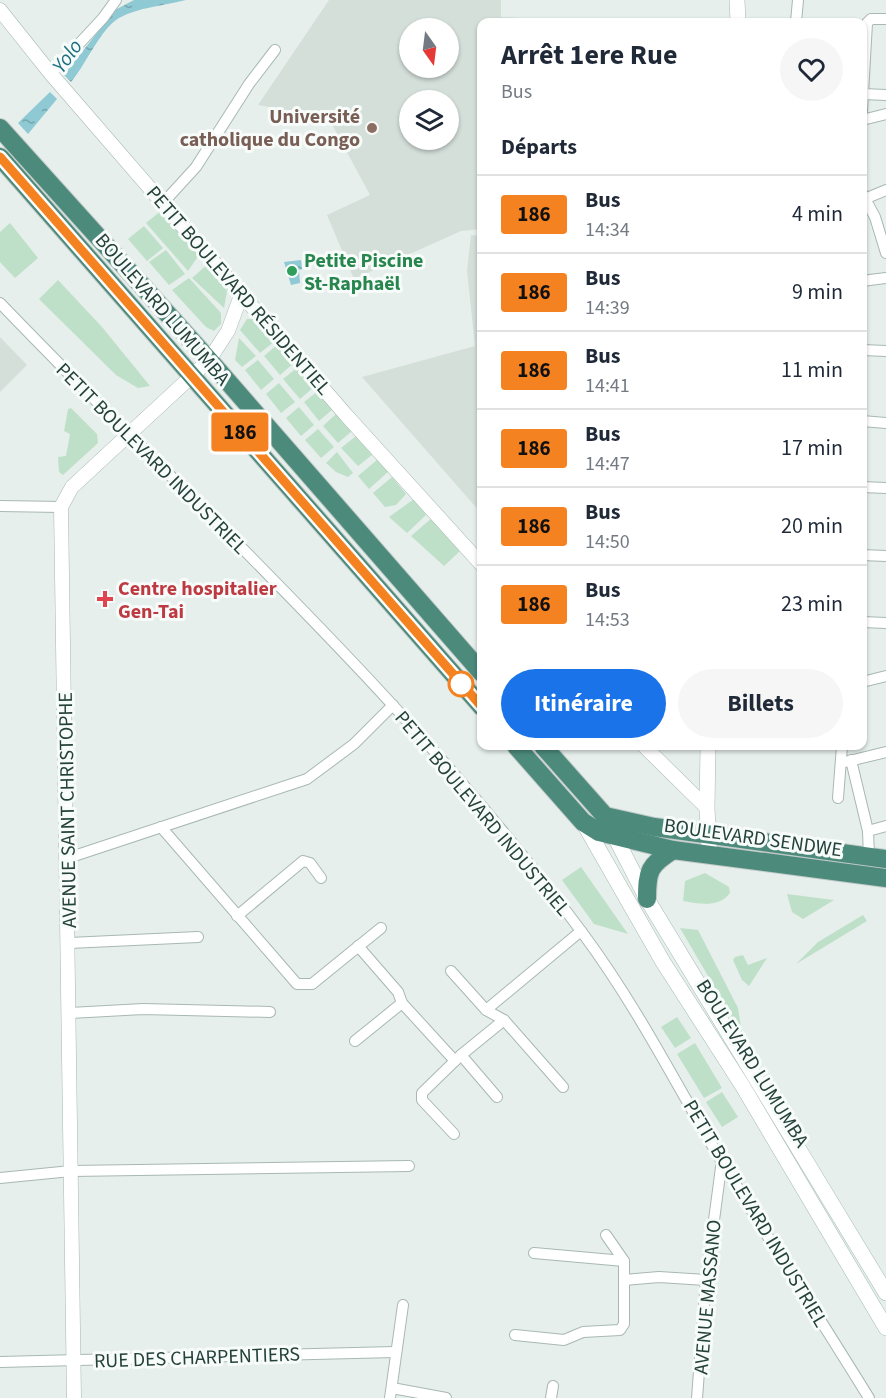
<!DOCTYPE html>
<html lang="fr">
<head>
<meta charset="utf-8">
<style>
	body { margin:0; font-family:"Source Sans 3",sans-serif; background:#f6f6f7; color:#1f2937; height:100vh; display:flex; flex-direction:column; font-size:22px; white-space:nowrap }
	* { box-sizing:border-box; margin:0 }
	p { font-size:20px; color:#747a83 }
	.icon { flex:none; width:33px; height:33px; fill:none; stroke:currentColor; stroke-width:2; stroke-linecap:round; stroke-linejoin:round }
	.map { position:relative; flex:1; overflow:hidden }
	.drawer { position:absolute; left:477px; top:18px; width:390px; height:732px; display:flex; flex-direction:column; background:#fff; border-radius:12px; box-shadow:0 2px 4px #0004 }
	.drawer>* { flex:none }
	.badge { padding:0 12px; border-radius:4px; font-size:21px; line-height:39px }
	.needle { width:39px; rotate:166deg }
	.controls { position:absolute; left:399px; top:18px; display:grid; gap:12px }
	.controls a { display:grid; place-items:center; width:60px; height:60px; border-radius:50%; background:#fff; box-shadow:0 2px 4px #0004; font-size:30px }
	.map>.badge { position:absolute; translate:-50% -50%; box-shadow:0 0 0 3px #fff }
	h2 { padding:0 24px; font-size:22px; line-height:54px }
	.round { display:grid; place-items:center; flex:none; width:63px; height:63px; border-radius:32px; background:#f6f6f7 }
	.overview { display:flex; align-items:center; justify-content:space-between; height:102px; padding:0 24px }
	h1 { font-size:28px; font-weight:700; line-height:45px }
	.primary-button { display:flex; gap:12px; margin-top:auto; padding:12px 24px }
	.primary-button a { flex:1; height:69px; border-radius:36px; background:#1a73e8; color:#fff; font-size:24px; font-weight:700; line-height:69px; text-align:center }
	.primary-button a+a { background:#f6f6f7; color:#1f2937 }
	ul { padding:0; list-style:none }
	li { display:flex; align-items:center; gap:18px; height:78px; padding:0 24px; border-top:2px solid #e0e1e3 }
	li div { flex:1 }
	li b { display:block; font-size:22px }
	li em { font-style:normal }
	li .badge { min-width:66px; font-weight:700; text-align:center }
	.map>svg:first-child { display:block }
	.built { fill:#d4dfda; fill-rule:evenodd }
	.grass { fill:#bfe0c8 }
	.water { fill:url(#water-ripples) }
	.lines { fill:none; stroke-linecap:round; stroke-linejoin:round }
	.minor-casing { stroke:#a8b8b2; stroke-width:12 }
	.tertiary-casing { stroke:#a8b8b2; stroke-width:15 }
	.secondary-casing { stroke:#a4bbb3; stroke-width:16 }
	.trunk-casing { stroke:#c2cac8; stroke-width:20 }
	.minor { stroke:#fff; stroke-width:10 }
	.tertiary { stroke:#fff; stroke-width:14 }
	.secondary { stroke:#fff; stroke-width:15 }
	.trunk { stroke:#4c8a7c; stroke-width:18 }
	.line-casing { stroke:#fff; stroke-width:14 }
	.line { stroke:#f58220; stroke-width:9 }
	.education-dot { fill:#8d6e63; stroke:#f7fbf9; stroke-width:2 }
	.leisure-dot { fill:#2e9e5b; stroke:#f7fbf9; stroke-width:2 }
	.health-dot { fill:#e0444e; stroke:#f7fbf9; stroke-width:2 }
	.stop-dot { fill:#fff; stroke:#f58220; stroke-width:3 }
	.labels { text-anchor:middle; stroke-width:6; stroke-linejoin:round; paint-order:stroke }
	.education-label { font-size:20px; font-weight:bold; fill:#785e54; stroke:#f7fbf9; text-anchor:end }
	.leisure-label { font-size:20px; font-weight:bold; fill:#27864d; stroke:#f7fbf9; text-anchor:start }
	.street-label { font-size:20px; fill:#24423a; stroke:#f7fbf9 }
	.health-label { font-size:20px; font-weight:bold; fill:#be3a42; stroke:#f7fbf9; text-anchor:start }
	.water-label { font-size:21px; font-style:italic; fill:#1c6f80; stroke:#f7fbf9 }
</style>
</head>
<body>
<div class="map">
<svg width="886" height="1398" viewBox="0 0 886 1398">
	<defs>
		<pattern id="water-ripples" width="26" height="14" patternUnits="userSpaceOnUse" patternTransform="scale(1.5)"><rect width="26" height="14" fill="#8ec9d4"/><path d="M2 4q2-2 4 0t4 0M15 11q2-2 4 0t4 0" fill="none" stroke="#74a5ad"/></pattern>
	</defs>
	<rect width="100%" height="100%" fill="#e6efeb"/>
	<g class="built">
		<path d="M329,0H501V17L595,22H482L481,229L461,231L354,279L327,215L370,195L328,117L258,105ZM410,28H448V68H410ZM410,100H448V140H410Z"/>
		<polygon points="471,235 482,236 481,513 362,377 475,346 467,271"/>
		<polygon points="0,337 27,365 0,392"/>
	</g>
	<g class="grass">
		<polygon points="162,210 199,255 188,271 146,223"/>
		<polygon points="10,223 38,258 15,278 0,262 0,232"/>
		<polygon points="144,226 163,248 147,261 128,239"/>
		<polygon points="166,250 185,274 169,285 149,262"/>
		<polygon points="208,264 227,291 224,308 192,278"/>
		<polygon points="189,278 221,313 221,324 214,331 206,327 172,290"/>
		<polygon points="58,280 102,327 150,386 138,388 116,375 39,299"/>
		<polygon points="247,319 255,319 275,341 260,353 240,330"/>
		<polygon points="239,338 256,356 242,367 235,360"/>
		<polygon points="278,344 294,363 280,375 264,356"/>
		<polygon points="258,360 274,379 261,390 245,370"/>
		<polygon points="298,367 314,387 300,399 283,379"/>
		<polygon points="279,383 295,402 281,413 266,394"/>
		<polygon points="318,391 333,409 319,421 304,402"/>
		<polygon points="299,407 314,425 301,436 286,418"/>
		<polygon points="71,408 97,434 98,443 63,475 59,472 58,457 66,456 70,434 64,431 68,409"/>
		<polygon points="337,413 352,431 338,443 323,426"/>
		<polygon points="318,429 334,447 321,458 305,440"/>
		<polygon points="356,436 372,455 358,466 341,448"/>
		<polygon points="337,452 353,473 348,477 336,472 326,463"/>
		<polygon points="378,459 389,471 369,489 358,476"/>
		<polygon points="392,477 406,494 396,505 385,507 373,493"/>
		<polygon points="414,499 426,515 407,533 389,517"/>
		<polygon points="432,518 460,551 444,566 411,536"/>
		<polygon points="581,867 628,934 594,924 562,880"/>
		<path d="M705,873L729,887L730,893C719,908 700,904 683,901L685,881Z"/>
		<polygon points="787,894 834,900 803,919 792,912"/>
		<polygon points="863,915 867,921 796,964 818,942"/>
		<polygon points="680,928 698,930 738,1008 742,1034"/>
		<polygon points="743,955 748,965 767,958 749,986 742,980 733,960 735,957"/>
		<polygon points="677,1017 691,1038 675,1048 661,1027"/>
		<polygon points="695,1043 722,1088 704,1098 677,1054"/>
		<polygon points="722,1092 738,1117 722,1127 706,1102"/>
	</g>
	<g class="water">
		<path d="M134,0H186C163,6 139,7 119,18C101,28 85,66 71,82L64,75L115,10Z"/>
		<polygon points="50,92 57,99 28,134 18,123"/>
		<polygon points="301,260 302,269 299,270 300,283 291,285 284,262"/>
	</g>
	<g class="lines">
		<g class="minor-casing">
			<g id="minor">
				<polyline points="796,22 798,0"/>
				<polyline points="51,74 103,18 116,0"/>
				<polyline points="863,94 886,95"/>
				<polyline points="862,111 867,23 871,19 886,19"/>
				<polyline points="862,120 886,114"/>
				<polyline points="862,193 875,217 886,253"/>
				<polyline points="862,200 886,190"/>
				<polyline points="164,202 196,167 249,84 275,50"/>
				<polyline points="862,281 886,278"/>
				<path d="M0,303C199,510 413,703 584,935C632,1000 669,1070 709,1140C760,1227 816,1312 869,1398"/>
				<polyline points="862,350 886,351"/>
				<polyline points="862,421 886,423"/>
				<polyline points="862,487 886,488"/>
				<polyline points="0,506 61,507"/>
				<polyline points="862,555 886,556"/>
				<polyline points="862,622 886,623"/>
				<polyline points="862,682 886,676"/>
				<polyline points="851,760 868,831 869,857"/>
				<polyline points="845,762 886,752"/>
				<polyline points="838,798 842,746"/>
				<polyline points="161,827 297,984 312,984 381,928"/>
				<polyline points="868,831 886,826"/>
				<polyline points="68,858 307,779 354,744 393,705"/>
				<polyline points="237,916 303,861 310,863 321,878"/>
				<polyline points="69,943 198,937"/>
				<polyline points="358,946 398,992 402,1003 455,1061"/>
				<polyline points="451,971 486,1010 504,1020 563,1087"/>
				<polyline points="486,1010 581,931"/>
				<polyline points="70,1013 143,1009 270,1012"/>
				<polyline points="355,1041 402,1003"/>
				<polyline points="461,1055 497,1097"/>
				<polyline points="454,1134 422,1100 422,1093 461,1055 504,1020"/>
				<polyline points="0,1178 71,1171 409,1166"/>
				<polyline points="534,1253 624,1261"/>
				<polyline points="624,1280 659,1277 706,1280"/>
				<polyline points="515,1335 564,1340 583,1332 620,1330 624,1324 624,1261 606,1235"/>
				<polyline points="0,1362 395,1352"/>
				<polyline points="392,1388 446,1398"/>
				<polyline points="390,1398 403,1305"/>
				<polyline points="551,1398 553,1386"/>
				<polyline points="697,1398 706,1280 722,1160"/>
			</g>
		</g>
		<g class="tertiary-casing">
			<g id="tertiary">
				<polyline points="0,10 51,74 346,415 482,565"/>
				<polyline points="644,746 707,808"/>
				<polyline points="74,1398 61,507 72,487 209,360 228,331 242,293"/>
			</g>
		</g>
		<g class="secondary-casing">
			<g id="secondary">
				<polyline points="737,0 738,22"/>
				<polyline points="708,746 707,808 709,846"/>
				<polyline points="583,822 663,962 742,1085 886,1328"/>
				<polyline points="611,829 647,899 886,1293"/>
			</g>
		</g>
		<g class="trunk-casing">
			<g id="trunk">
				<polyline points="0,128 209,360 482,673"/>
				<polyline points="0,157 482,707"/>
				<polyline points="516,746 583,822 599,832 673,850 886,878"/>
				<polyline points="543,746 605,816 654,827 886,859"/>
				<path d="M647,899C647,871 649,865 673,850"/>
			</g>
		</g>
		<use href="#minor" class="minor"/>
		<use href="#tertiary" class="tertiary"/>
		<use href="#secondary" class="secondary"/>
		<use href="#trunk" class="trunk"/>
	</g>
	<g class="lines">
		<g class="line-casing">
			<polyline id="line" points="0,157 482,707"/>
		</g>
		<use href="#line" class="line"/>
	</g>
	<circle class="education-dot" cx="372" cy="128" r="6"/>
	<circle class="leisure-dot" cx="292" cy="271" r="6"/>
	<path class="health-dot" d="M102 590h6v6h6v6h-6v6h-6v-6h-6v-6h6z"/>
	<circle class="stop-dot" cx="461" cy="684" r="12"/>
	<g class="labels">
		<g class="education-label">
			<text x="360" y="123">Université<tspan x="360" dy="23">catholique du Congo</tspan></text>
		</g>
		<g class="leisure-label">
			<text x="304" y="267">Petite Piscine<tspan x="304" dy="23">St-Raphaël</tspan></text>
		</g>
		<g class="street-label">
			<text transform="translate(239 290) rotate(49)" y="7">PETIT BOULEVARD RÉSIDENTIEL</text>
			<text transform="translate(163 309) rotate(49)" y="7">BOULEVARD LUMUMBA</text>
			<text transform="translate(152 458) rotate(45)" y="7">PETIT BOULEVARD INDUSTRIEL</text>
			<text transform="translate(67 810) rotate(-91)" y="7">AVENUE SAINT CHRISTOPHE</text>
			<text transform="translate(483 813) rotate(50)" y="7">PETIT BOULEVARD INDUSTRIEL</text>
			<text transform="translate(753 837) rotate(8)" y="7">BOULEVARD SENDWE</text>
			<text transform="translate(753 1063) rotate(58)" y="7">BOULEVARD LUMUMBA</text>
			<text transform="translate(756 1213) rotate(59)" y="7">PETIT BOULEVARD INDUSTRIEL</text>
			<text transform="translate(707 1297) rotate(-85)" y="7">AVENUE MASSANO</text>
			<text transform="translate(197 1357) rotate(-2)" y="7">RUE DES CHARPENTIERS</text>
		</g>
		<g class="health-label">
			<text x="118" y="595">Centre hospitalier<tspan x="118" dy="23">Gen-Tai</tspan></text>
		</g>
		<g class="water-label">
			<text transform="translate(67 56) rotate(-54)" y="7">Yolo</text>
		</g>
	</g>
</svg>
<div class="controls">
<a><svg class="needle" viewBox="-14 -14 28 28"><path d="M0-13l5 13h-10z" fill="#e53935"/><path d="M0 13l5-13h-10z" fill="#747a83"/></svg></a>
<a><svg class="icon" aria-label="layers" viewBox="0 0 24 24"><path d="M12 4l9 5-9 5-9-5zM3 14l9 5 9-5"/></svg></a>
</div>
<b class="badge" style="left:240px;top:432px;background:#f58220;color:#111">186</b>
<section class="drawer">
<div class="overview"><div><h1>Arrêt 1ere Rue</h1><p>Bus</p></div><a class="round"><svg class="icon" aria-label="heart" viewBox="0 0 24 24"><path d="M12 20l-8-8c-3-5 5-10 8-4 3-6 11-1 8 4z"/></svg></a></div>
<h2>Départs</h2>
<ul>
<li><span class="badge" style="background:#f58220;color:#111">186</span><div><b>Bus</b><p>14:34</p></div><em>4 min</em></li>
<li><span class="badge" style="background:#f58220;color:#111">186</span><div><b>Bus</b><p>14:39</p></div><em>9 min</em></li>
<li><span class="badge" style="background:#f58220;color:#111">186</span><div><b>Bus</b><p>14:41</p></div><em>11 min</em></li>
<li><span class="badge" style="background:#f58220;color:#111">186</span><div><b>Bus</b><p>14:47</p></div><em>17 min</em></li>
<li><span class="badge" style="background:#f58220;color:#111">186</span><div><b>Bus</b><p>14:50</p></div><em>20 min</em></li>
<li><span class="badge" style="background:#f58220;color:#111">186</span><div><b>Bus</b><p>14:53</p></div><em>23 min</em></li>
</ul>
<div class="primary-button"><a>Itinéraire</a><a>Billets</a></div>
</section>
</div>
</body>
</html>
